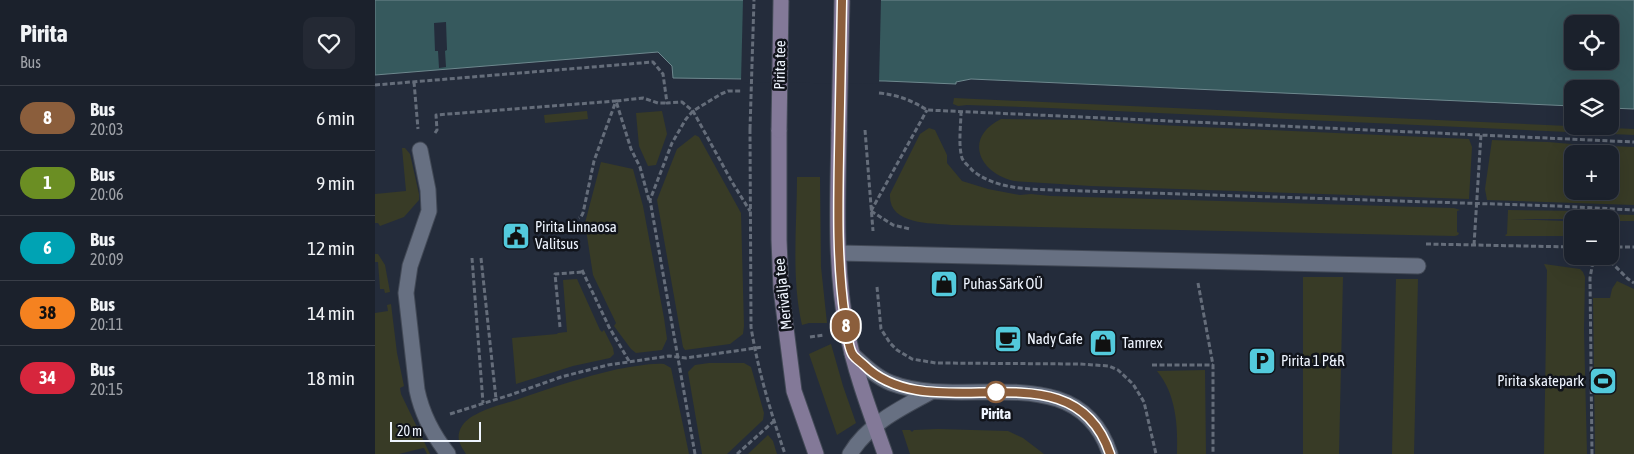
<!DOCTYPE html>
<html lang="en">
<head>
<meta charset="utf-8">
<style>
	body { margin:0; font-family:"Asap Condensed",sans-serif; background:#242934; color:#f1f3f6; height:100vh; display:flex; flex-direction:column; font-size:19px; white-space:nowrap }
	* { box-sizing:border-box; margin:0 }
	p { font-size:16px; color:#a0a3a9 }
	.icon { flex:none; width:28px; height:28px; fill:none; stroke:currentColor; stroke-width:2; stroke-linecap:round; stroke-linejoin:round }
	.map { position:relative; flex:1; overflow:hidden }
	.side { display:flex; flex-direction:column; background:#1b212c; width:375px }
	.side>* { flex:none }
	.badge { padding:0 10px; border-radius:16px; font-size:18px; line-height:32px }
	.tools { position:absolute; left:1189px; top:15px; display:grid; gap:10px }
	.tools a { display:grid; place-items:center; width:55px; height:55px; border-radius:10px; background:#1b212c; box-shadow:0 5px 20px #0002,0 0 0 1px #393e48; font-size:25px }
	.scale { position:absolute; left:15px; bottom:12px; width:91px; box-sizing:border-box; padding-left:5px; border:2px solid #eff5ff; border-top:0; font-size:14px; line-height:18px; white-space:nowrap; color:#eff5ff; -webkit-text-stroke:4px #11141b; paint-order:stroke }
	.map>.badge { position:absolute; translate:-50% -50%; box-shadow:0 0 0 2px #fff }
	.round { display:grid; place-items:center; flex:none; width:52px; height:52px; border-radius:10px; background:#242934 }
	.overview { display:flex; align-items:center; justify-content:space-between; height:85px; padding:0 20px }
	h1 { font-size:24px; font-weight:700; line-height:38px }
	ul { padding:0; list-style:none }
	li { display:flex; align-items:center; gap:15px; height:65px; padding:0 20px; border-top:1px solid #393e48 }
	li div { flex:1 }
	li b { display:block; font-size:19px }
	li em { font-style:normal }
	li .badge { min-width:55px; font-weight:700; text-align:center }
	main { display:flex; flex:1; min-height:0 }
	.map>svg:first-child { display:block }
	.green { fill:#383b26; fill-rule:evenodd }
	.water { fill:#36595d; stroke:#6e888e; fill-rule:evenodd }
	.pier { fill:#242c3b }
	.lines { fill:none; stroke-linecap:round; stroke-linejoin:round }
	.service-casing { stroke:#434a57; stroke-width:17 }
	.secondary-casing { stroke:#434a57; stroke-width:17 }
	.path { stroke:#656d7a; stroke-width:3; stroke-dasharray:5 2.5; stroke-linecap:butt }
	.service { stroke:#677082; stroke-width:15 }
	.secondary { stroke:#837998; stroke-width:15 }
	.secondary-bridge-casing { stroke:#434a57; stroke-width:17; stroke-linecap:butt }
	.path-bridge { stroke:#656d7a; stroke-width:3; stroke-dasharray:5 2.5; stroke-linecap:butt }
	.secondary-bridge { stroke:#837998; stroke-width:15 }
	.line-casing { stroke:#fff; stroke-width:11 }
	.line { stroke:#8b5e3c; stroke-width:8 }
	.stop-dot { fill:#fff; stroke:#8b5e3c; stroke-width:2.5 }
	.labels { text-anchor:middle; stroke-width:5; stroke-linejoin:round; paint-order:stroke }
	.street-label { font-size:15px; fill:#eff5ff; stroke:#11141b }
	.poi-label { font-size:15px; fill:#eff5ff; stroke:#11141b; text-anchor:start }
	.stop-label { font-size:15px; font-weight:bold; fill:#eff5ff; stroke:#11141b }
</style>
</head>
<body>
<main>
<section class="side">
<div class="overview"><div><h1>Pirita</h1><p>Bus</p></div><a class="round"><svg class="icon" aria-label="heart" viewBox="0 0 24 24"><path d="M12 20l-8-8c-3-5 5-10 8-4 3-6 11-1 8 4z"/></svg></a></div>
<ul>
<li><span class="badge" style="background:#8b5e3c;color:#fff">8</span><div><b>Bus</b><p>20:03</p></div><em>6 min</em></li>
<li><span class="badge" style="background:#6b8e23;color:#fff">1</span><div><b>Bus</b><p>20:06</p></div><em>9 min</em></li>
<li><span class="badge" style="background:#00a3b4;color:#fff">6</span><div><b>Bus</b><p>20:09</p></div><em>12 min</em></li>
<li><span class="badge" style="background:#f58220;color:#111">38</span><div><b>Bus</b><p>20:11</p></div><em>14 min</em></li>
<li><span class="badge" style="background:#d7263d;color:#fff">34</span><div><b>Bus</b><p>20:15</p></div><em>18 min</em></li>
</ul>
</section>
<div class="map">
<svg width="1259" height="454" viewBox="0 0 1259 454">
	<rect width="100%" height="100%" fill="#242c3b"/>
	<g class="green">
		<polygon points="579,98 1259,129 1259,135 675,108 592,105 583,106 578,104"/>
		<polygon points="212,111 213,119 170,123 169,115"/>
		<polygon points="287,111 292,134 281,165 273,166 264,146 261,113"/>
		<path d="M626,119L712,120L783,125L1094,139L1097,147L1094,199L716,186L639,181C604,173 588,138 626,119Z"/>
		<path d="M554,128L560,130L572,155V163L587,181L613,189L645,195L656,194L676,196L1079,208L1085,210L1082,211V232L1084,233L1083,235L1080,236L1032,235L576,225C555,223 513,225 515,194L545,134Z"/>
		<polygon points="320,135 324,137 366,213 369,326 368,334 355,344 310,350 308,347 282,200 302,149"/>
		<path d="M1117,140L1173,142L1208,145L1259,147V205L1112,200L1110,189ZM1198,154H1235V191H1198Z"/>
		<polygon points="27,148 30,148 35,154 44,194 44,200 29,217 5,226 3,223 0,223 0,194 31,191"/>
		<polygon points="226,162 258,169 268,206 289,318 292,339 287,350 261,353 256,349 239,326 241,323 218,275 210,223"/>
		<path d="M422,177H445L446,267L452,323H434L427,325C416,277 422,225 422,177Z"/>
		<polygon points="1133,210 1206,211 1223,214 1259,215 1259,221 1235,221 1235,219 1135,219 1188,221 1188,236 1131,236 1130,235 1132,234"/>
		<polygon points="0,254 3,254 10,265 15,292 10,293 9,289 5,289 3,262 0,262"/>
		<polygon points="1169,264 1205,269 1208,272 1210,277 1209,330 1212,454 1169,454 1172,270"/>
		<polygon points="928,277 968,277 964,454 928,454"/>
		<polygon points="202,279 225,330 227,332 229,330 238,348 239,354 235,358 198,366 141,384 137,338 182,334 183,333 192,332 188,280"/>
		<polygon points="1021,279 1043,279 1039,454 1017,454"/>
		<polygon points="1242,281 1259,289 1259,454 1220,454 1218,298 1235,298 1237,289"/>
		<polygon points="16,304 22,353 29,386 25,388 26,394 55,454 52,454 49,448 48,448 24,454 0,454 0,313 13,311 12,305"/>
		<polygon points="456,344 468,386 481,423 462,435 434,354"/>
		<polygon points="334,363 369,363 376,367 389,413 388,420 352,454 327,454 313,372 320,365"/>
		<path d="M289,364L296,368L314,454H91C85,445 80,437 87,426C96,412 125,405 141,400C175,388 208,377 243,369C258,367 274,363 289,364Z"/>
		<path d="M830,370L831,454H802C803,425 801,394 782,371Z"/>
		<polygon points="563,429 633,431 648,438 669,454 535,454 527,430 535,430 537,432 539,430"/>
		<polygon points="393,435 398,441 402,454 373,454"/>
	</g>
	<path class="water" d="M0,0H1259V109L1235,108V89H1198L1197,106L596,79L581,82V84L510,81L298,78L297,66L283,52L0,75ZM1198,24H1235V61H1198Z"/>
	<g class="pier">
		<polygon points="368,0 506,0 504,84 366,82"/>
		<polygon points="71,22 72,50 70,51 71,67 64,68 63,51 60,51 59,23"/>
	</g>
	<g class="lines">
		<g class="service-casing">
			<g id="service">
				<path d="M45,150L53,190L54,211L35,266L31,293L42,390C47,414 58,435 73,454"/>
				<polyline points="464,253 1043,266"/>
				<path d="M477,354C489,365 501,377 516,383C588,411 703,356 735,454"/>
				<path d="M475,454C493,424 526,408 556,392"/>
			</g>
		</g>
		<g class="secondary-casing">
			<g id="secondary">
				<polyline points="404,130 404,240 406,289 419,391 441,454"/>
				<path d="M464,130C463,197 459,265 472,331C480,373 496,414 510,454"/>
			</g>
		</g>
		<g class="path">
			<polyline points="39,82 43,129"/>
			<polyline points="0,85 278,62 288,74 292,103 307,102 318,111 357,182 375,211"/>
			<path d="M504,93C523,95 536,100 552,110L1259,142"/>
			<path d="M586,111C586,125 583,144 587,158C589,163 594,166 597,170C620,189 651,189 679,190L1182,206L1259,210"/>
			<path d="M375,129L376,327C383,371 396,413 410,454"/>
			<polyline points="490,130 498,231"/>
			<polyline points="60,133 62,130 61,115 241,101 219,161 208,213 206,217 204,218"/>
			<polyline points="274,200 265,167 256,149 241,101 268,98 283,103 292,103"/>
			<polyline points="496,211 518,225 535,229"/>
			<polyline points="496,211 552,110"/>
			<polyline points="1051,244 1198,247"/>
			<polyline points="1099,245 1106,134"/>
			<polyline points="1235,247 1259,247"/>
			<polyline points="1230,256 1253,279 1259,283"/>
			<polyline points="97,258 108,403"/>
			<polyline points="106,258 121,399"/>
			<polyline points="207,270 234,327 254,361"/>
			<polyline points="823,283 838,365 838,454"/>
			<polyline points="502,287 506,329 515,343 522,350 537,359 561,363 705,364 734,366 743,370 758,384 769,402 781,454"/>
			<polyline points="185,327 180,274 207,272"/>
			<polyline points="435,337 449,335"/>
			<polyline points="777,365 838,365"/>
			<polyline points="75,414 135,395 186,377 233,365 294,356 311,358 388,347"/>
			<polyline points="320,454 275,200 297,143 311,119 318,111 346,94 353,91 366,91"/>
			<polyline points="362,454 399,421"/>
			<polyline points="1217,454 1215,278 1219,256"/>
		</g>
		<use href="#service" class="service"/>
		<use href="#secondary" class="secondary"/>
		<g class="secondary-bridge-casing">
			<g id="secondary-bridge">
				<polyline points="404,130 406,0"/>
				<polyline points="464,130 467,0"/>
			</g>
		</g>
		<polyline class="path-bridge" points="375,129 379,0"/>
		<use href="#secondary-bridge" class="secondary-bridge"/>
	</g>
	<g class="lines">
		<g class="line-casing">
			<path id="line" d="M467,0C466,52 465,104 464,155C463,210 462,264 470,318C471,327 473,348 478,355C481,359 486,362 489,365C556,432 698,341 735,454"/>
		</g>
		<use href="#line" class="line"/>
	</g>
	<defs>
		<g id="civic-square" transform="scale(1.4375)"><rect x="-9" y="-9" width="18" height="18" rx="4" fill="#53cadc" stroke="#11141b"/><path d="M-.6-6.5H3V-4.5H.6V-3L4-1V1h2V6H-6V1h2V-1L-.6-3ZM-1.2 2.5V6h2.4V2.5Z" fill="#111"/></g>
		<g id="shop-square" transform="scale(1.4375)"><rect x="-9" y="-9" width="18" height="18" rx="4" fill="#53cadc" stroke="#11141b"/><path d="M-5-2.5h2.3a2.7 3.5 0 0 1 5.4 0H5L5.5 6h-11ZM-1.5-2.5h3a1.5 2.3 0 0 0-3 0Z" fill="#111"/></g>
		<g id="cafe-square" transform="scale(1.4375)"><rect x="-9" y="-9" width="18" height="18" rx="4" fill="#53cadc" stroke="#11141b"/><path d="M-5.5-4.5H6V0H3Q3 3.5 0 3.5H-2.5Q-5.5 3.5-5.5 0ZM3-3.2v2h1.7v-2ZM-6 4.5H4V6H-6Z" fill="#111"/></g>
		<g id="parking-square" transform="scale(1.4375)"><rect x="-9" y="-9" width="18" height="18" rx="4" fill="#53cadc" stroke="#11141b"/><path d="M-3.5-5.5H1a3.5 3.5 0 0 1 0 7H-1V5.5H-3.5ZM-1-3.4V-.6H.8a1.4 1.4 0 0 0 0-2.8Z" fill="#111"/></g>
		<g id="stadium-square" transform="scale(1.4375)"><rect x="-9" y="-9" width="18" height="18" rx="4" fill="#53cadc" stroke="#11141b"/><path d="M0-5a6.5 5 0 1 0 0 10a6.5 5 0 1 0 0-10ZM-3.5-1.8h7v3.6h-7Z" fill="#111"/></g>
	</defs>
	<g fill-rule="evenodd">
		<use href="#civic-square" x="141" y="236"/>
		<use href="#shop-square" x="569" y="284"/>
		<use href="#cafe-square" x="633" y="339"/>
		<use href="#shop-square" x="728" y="343"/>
		<use href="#parking-square" x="887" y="361"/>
		<use href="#stadium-square" x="1228" y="381"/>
	</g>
	<circle class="stop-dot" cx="621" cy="392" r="10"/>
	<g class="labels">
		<g class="street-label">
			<text transform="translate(405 65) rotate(-89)" y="5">Pirita tee</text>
			<text transform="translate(408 294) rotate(-96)" y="5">Merivälja tee</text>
		</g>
		<g class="poi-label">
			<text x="160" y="232">Pirita Linnaosa<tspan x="160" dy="17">Valitsus</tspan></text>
			<text x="588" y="289">Puhas Särk OÜ</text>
			<text x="652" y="344">Nady Cafe</text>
			<text x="747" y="348">Tamrex</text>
			<text x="906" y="366">Pirita 1 P&amp;R</text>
			<text x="1209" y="386" text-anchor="end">Pirita skatepark</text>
		</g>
		<g class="stop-label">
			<text x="621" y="419">Pirita</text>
		</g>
	</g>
</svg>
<div class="tools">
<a><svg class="icon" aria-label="locate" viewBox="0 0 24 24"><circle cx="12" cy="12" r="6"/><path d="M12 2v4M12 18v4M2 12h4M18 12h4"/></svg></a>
<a><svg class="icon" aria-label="layers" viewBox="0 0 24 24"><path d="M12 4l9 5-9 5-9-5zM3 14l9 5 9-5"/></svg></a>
<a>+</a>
<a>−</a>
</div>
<div class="scale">20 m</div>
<b class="badge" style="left:471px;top:326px;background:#8b5e3c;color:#fff">8</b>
</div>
</main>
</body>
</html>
